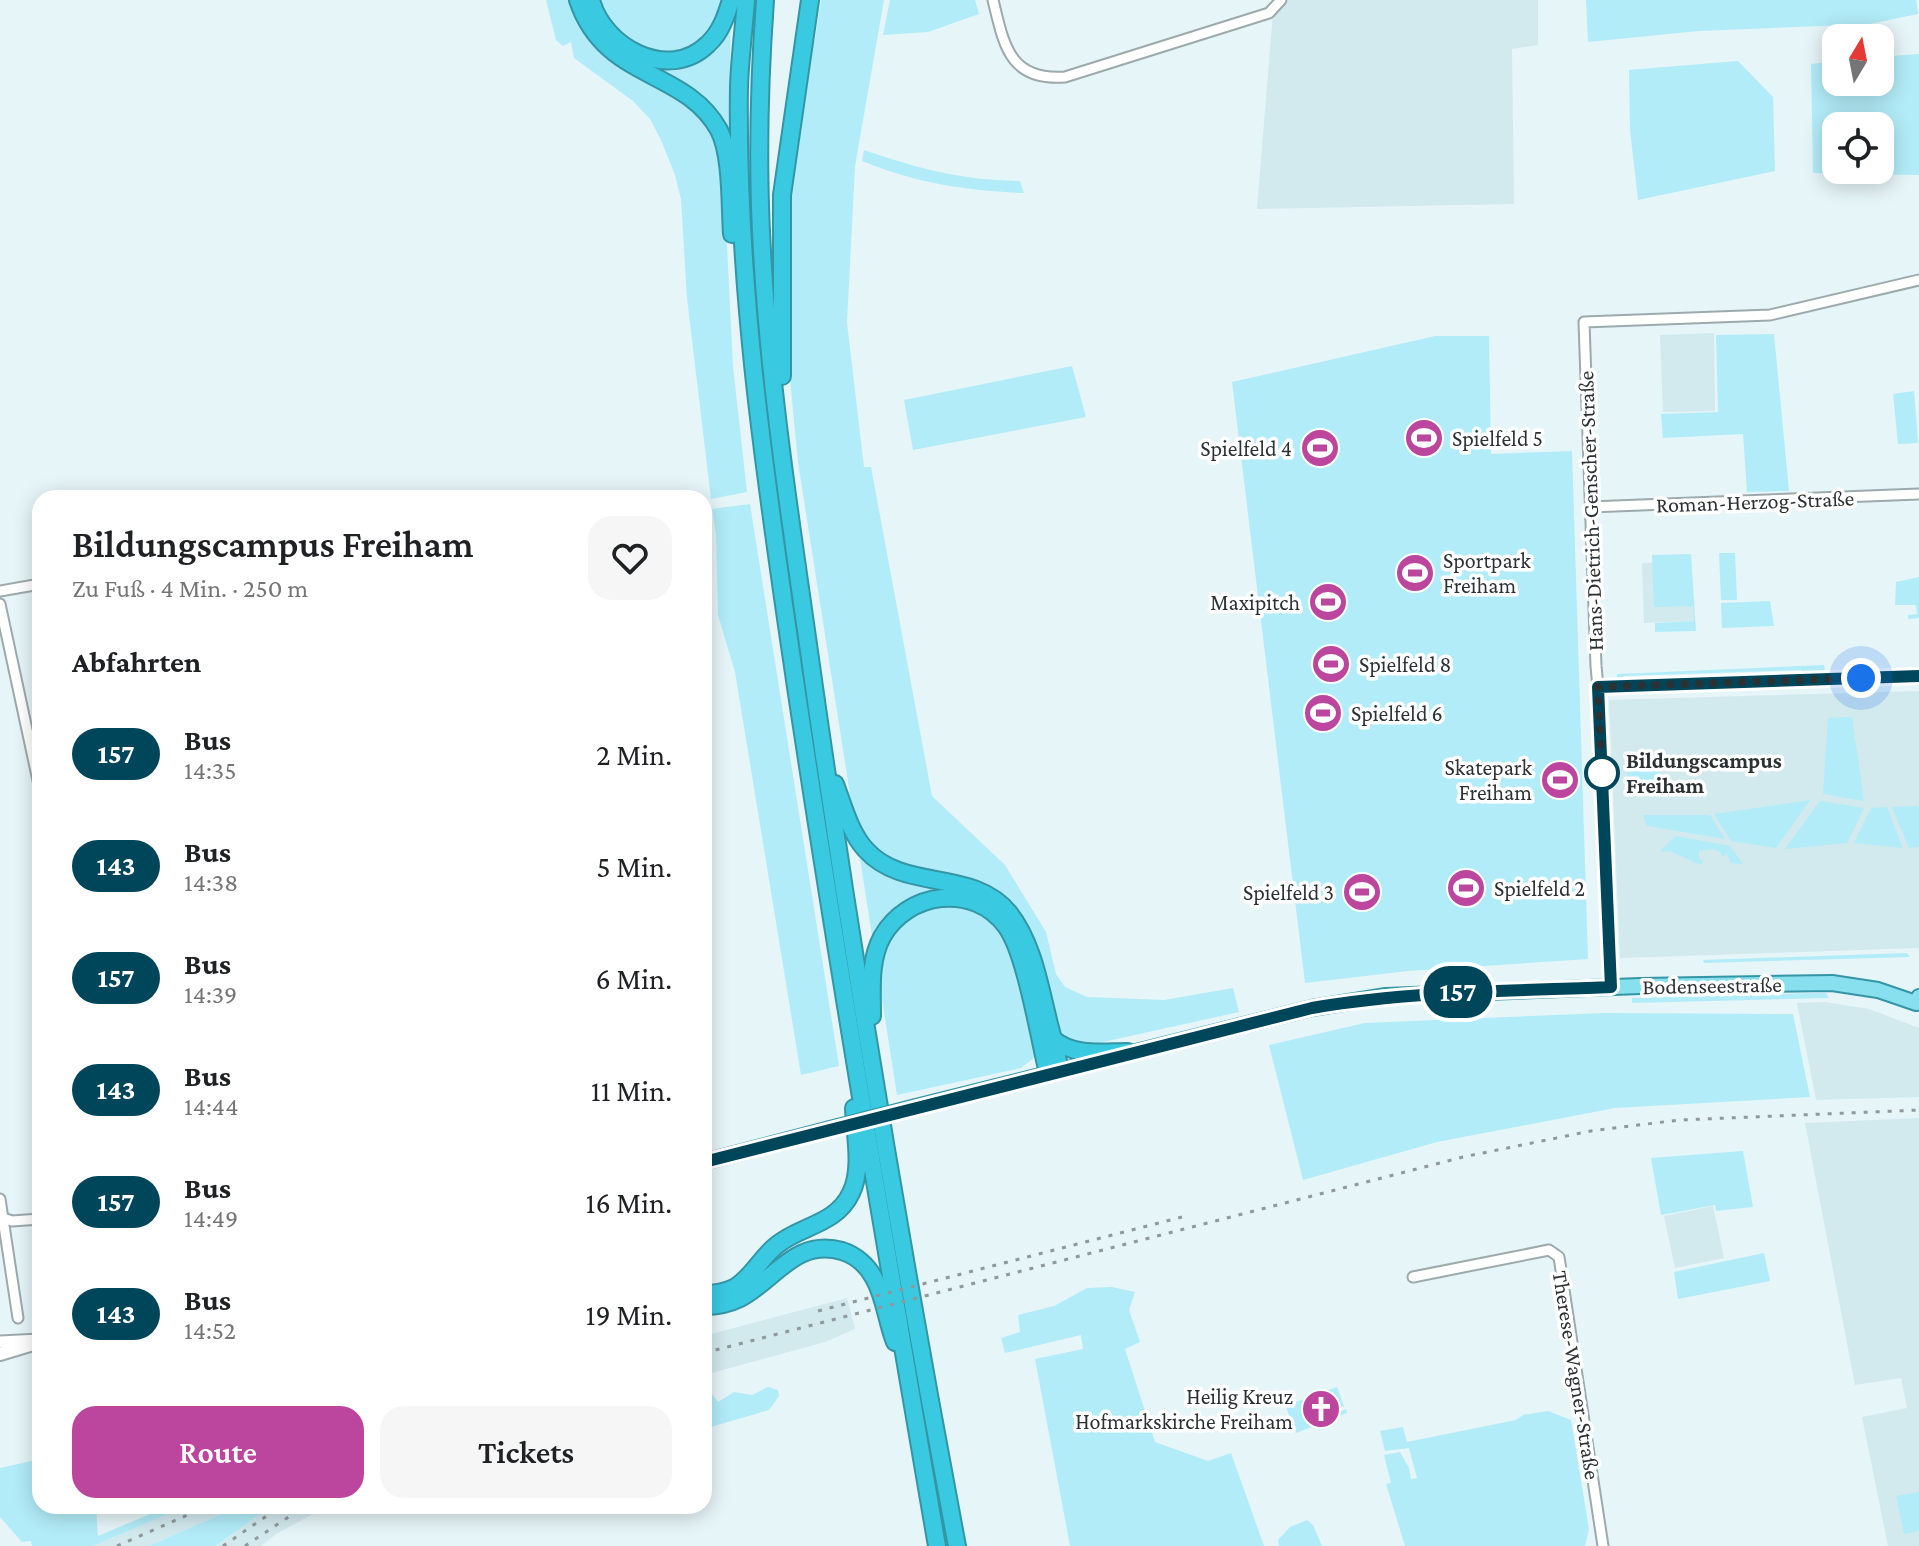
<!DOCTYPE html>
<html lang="de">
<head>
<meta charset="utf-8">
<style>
	body { margin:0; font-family:"Crimson Pro",serif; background:#f6f6f6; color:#202124; height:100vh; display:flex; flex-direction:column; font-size:30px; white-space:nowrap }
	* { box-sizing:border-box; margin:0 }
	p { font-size:26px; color:#757577 }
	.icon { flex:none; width:44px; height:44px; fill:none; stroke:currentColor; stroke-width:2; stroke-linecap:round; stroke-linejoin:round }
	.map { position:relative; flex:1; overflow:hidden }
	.panel { position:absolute; left:32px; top:490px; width:680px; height:1024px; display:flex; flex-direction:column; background:#fff; border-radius:24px; box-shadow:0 4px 20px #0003 }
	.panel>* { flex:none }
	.badge { padding:0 16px; border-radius:26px; font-size:28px; line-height:52px }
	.needle { width:52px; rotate:10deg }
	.buttons { position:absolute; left:1822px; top:24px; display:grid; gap:16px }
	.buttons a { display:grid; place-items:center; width:72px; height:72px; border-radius:16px; background:#fff; box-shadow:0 4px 20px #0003; font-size:40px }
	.you { position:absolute; width:40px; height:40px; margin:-20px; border:6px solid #fff; border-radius:50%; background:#1a73e8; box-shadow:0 0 0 12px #1a73e833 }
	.map>.badge { position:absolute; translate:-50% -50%; box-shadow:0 0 0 4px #fff }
	h2 { padding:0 40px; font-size:30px; line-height:72px }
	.round { display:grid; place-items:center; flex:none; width:84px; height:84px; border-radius:24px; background:#f6f6f6 }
	.headline { display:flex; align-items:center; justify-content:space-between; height:136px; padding:0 40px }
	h1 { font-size:38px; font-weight:600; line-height:60px }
	.action { display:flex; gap:16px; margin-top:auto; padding:16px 40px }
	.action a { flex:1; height:92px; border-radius:24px; background:#bc469d; color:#fff; font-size:32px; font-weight:600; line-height:92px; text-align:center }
	.action a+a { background:#f6f6f6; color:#202124 }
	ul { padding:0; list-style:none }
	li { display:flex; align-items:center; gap:24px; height:112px; padding:0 40px }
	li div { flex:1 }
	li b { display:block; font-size:30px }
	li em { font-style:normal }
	li .badge { min-width:88px; font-weight:700; text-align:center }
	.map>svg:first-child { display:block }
	.built { fill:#d2e9ee }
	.green { fill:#b2ecf8; fill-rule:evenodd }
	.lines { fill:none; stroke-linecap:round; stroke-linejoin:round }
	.minor-casing { stroke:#9caaac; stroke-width:13 }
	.tertiary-casing { stroke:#9caaac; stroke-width:15 }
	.secondary-casing { stroke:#9caaac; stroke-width:16 }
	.primary-casing { stroke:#3495a5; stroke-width:18 }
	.motorway-casing { stroke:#3495a5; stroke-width:20 }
	.minor { stroke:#fff; stroke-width:9 }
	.tertiary { stroke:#fff; stroke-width:11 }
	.secondary { stroke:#fff; stroke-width:12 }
	.primary { stroke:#88dfee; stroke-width:14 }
	.motorway { stroke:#39cae2; stroke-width:16 }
	.rail { stroke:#8e999b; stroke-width:3; stroke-dasharray:4 8; stroke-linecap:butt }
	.primary-bridge-casing { stroke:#3495a5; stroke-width:18; stroke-linecap:butt }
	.primary-bridge { stroke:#88dfee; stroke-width:14 }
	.line-casing { stroke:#fff; stroke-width:18 }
	.line { stroke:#00465a; stroke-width:12 }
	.walk { stroke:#2c3233; stroke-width:8; stroke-dasharray:0 14.4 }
	.stop-dot { fill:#fff; stroke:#00465a; stroke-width:4 }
	.labels { text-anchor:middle; stroke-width:7; stroke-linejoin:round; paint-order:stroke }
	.poi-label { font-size:22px; fill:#2c3233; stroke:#fff; text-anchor:start }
	.street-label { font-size:22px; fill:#2c3233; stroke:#fff }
	.stop-label { font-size:22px; font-weight:bold; fill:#2c3233; stroke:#fff; text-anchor:start }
</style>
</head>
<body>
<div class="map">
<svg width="1919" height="1546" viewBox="0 0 1919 1546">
	<rect width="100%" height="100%" fill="#e6f5f8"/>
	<g class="built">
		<polygon points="1274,0 1538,0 1538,45 1512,49 1514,204 1257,209"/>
		<polygon points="1714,333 1715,411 1663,412 1660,335"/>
		<polygon points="1691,562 1694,621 1644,623 1642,563"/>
		<polygon points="1919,691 1919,948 1620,958 1609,700"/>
		<polygon points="1825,1002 1869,1009 1919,1028 1919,1097 1816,1100 1797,1003"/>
		<polygon points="1919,1118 1919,1546 1888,1546 1862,1417 1907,1408 1901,1378 1855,1385 1805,1123"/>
		<polygon points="1713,1206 1724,1258 1675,1268 1664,1216"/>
		<polygon points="847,1298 855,1329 825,1342 704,1375 704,1336"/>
		<polygon points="187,1506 239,1506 149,1546 93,1546"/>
		<polygon points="272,1506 328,1506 276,1534 261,1546 217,1546"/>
	</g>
	<g class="green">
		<polygon points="546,0 731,0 729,142 725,205 733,366 747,492 711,499 687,298 681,199 675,175 661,140 650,119 633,101 574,58 571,42 563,46 556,40"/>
		<polygon points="821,0 884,0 855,166 847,323 864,467 871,467 932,796 1005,865 1046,932 1056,974 1065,987 1087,997 1164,1000 1233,988 1239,1012 1035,1057 1021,1068 897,1095 798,462 786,338 785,234 804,74 815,39"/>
		<polygon points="890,0 975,0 979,14 928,32 883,35"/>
		<polygon points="1586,0 1916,0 1918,14 1870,24 1699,31 1588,42"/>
		<path d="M1919,54V175L1813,173L1811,64L1836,61V82H1880V57ZM1836,126H1880V170H1836Z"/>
		<polygon points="1738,61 1773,97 1775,171 1638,200 1630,130 1629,70"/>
		<path d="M864,150C920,169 960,180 1020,181L1024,193C968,191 915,183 862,161Z"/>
		<polygon points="1774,334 1789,491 1747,492 1743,434 1663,438 1661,414 1718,412 1716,335"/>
		<polygon points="1435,336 1489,336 1491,454 1572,451 1588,959 1408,971 1305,983 1232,382"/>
		<polygon points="1072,366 1086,417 913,450 904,400"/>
		<polygon points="1914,391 1918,443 1898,444 1893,394"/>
		<polygon points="750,504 839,1066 801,1075 735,672 718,615 716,534 712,509"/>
		<polygon points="1719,553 1735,553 1737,600 1721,600"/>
		<polygon points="1691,554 1696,631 1655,632 1655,623 1694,621 1693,606 1654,607 1652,555"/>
		<polygon points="1919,577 1919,618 1908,619 1908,615 1917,614 1916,605 1895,605 1896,582"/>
		<polygon points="1770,601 1774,626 1722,628 1721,603"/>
		<polygon points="1824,665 1825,670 1802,672 1801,670 1623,676 1623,678 1617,679 1617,674"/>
		<polygon points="1852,717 1864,801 1823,794 1828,718"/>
		<polygon points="1661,769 1656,796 1638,793 1628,786 1627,770"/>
		<polygon points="1810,800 1776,848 1731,841 1714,814"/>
		<polygon points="1820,801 1864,808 1847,843 1785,849"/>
		<polygon points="1919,806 1919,843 1918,847 1909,848 1892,807"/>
		<polygon points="1887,807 1903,848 1854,843 1871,808"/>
		<polygon points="1710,815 1725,839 1647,826 1643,815"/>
		<polygon points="1676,836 1730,846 1743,864 1731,863 1727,853 1723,857 1720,852 1713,849 1699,851 1699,858 1703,861 1701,865 1672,852 1660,851"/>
		<polygon points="1907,953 1910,957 1704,963 1703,960"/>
		<polygon points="1811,993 1826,993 1829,998 1632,1003 1632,998"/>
		<polygon points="1604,1013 1793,1014 1810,1097 1615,1108 1437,1142 1303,1180 1269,1045 1365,1023"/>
		<polygon points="1743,1151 1753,1207 1716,1211 1715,1205 1661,1215 1651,1158"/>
		<polygon points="1764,1253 1770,1281 1678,1299 1674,1272"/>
		<polygon points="1112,1287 1135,1292 1129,1310 1140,1342 1125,1349 1155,1442 1208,1461 1231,1453 1264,1546 1070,1546 1035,1359 1083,1349 1081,1335 1005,1353 1001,1338 1020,1332 1018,1315 1054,1306 1087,1288"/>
		<polygon points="704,1383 718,1402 734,1392 752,1395 768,1387 778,1390 779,1396 769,1410 704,1429"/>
		<polygon points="1337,1387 1344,1406 1339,1408 1339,1402 1336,1400 1304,1404 1306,1421 1318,1422 1346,1409 1347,1413 1296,1433 1284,1402 1291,1399 1293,1403"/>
		<polygon points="1548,1411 1571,1420 1589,1529 1585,1546 1405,1546 1386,1484 1391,1483 1384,1455 1400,1452 1409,1468 1411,1479 1417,1478 1409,1448 1385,1451 1380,1431 1403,1427 1407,1442 1516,1420 1523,1415"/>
		<polygon points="40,1459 40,1506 96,1506 98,1536 169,1506 187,1506 93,1546 32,1546 31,1541 22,1542 0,1517 0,1468"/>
		<polygon points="1919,1492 1919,1531 1904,1534 1896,1496"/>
		<polygon points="239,1506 272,1506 216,1546 149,1546"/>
		<polygon points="1307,1520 1313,1525 1322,1546 1279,1546 1278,1540 1290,1527"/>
	</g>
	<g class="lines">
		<g class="minor-casing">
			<g id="minor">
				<path d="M993,0C1004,45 1009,81 1065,77L1269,13L1281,0"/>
				<polyline points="1590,507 1919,494"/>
				<polyline points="0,591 40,584"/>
				<polyline points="0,604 40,790"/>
				<polyline points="1598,687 1919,676"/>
				<polyline points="1611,987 1601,720 1596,666 1584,322 1770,315 1919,280"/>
				<polyline points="0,1199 18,1318"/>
				<polyline points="3,1218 12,1221 40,1219"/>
				<polyline points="1413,1277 1549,1250 1559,1257 1603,1546"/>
			</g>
		</g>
		<g class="tertiary-casing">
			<polyline id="tertiary" points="0,1342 39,1340"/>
		</g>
		<g class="secondary-casing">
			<polyline id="secondary" points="0,1354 40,1342"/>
		</g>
		<g class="primary-casing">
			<g id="primary">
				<polyline points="916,1107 1312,1008 1386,996 1640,986 1832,983 1878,990 1916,1003 1919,997"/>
				<polyline points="704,1162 830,1129"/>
			</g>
		</g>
		<g class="motorway-casing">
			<g id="motorway">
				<path d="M578,0C605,81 685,68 719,130C732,155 730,205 732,234"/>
				<path d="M591,0C603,47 668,83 708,44C721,32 726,16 731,0"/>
				<path d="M746,0C744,28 740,57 739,86C736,288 767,488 796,687C839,974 888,1260 937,1546"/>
				<path d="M765,0C759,84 757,167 762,251C770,397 794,542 814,687C855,974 903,1261 957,1546"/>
				<polyline points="782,376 782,195 810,0"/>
				<path d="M835,784C843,805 850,833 866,850C904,892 973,868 1009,913C1036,947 1041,998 1053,1039C1074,1057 1102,1052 1128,1052"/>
				<path d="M872,1016C872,990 869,961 882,937C907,892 973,882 1006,926C1026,953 1039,1037 1048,1073"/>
				<polyline points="1053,1039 1060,1070"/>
				<path d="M704,1294C714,1294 724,1293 734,1288C752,1278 761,1257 777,1245C801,1225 836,1225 851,1193C863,1169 855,1134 854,1108"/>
				<path d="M704,1306C717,1306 728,1304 740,1298C775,1280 795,1238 842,1251C855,1255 867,1265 874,1278C885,1297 887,1322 895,1342"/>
			</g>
		</g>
		<use href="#minor" class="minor"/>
		<use href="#tertiary" class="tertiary"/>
		<use href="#secondary" class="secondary"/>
		<use href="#primary" class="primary"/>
		<use href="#motorway" class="motorway"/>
		<g class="rail">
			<polyline points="818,1311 1182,1217"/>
			<polyline points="704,1353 1463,1157 1591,1131 1679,1120 1919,1110"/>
			<polyline points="117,1546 208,1506"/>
			<polyline points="223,1546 281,1506"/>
			<polyline points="245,1546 305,1506"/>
		</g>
		<g class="primary-bridge-casing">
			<polyline id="primary-bridge" points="830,1129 916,1107"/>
		</g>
		<use href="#primary-bridge" class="primary-bridge"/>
	</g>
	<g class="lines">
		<g class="line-casing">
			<path id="line" d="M704,1162L1312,1008C1411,991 1511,991 1611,987L1598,687L1919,676"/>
		</g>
		<use href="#line" class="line"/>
		<polyline class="walk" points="1602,773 1598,687 1861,678"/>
	</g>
	<defs>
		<g id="stadium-disc" transform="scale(2)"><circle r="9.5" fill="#bc469d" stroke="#fff"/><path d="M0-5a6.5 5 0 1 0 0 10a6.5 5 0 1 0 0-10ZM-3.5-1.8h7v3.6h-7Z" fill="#fff"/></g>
		<g id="church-disc" transform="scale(2)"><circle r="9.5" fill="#bc469d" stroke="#fff"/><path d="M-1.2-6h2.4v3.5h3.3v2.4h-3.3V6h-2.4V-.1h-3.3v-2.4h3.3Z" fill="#fff"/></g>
	</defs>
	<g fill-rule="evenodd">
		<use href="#stadium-disc" x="1424" y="438"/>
		<use href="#stadium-disc" x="1320" y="448"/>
		<use href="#stadium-disc" x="1415" y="573"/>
		<use href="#stadium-disc" x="1328" y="602"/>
		<use href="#stadium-disc" x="1331" y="664"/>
		<use href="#stadium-disc" x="1323" y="713"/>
		<use href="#stadium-disc" x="1560" y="780"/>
		<use href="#stadium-disc" x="1466" y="888"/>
		<use href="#stadium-disc" x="1362" y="892"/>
		<use href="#church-disc" x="1321" y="1409"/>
	</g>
	<circle class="stop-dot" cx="1602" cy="773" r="16"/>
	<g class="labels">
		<g class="poi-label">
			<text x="1452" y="446">Spielfeld 5</text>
			<text x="1292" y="456" text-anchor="end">Spielfeld 4</text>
			<text x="1443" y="568">Sportpark<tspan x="1443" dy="25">Freiham</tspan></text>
			<text x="1300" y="610" text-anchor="end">Maxipitch</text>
			<text x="1359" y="672">Spielfeld 8</text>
			<text x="1351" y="721">Spielfeld 6</text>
			<text x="1532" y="775" text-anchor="end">Skatepark<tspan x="1532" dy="25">Freiham</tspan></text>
			<text x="1494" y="896">Spielfeld 2</text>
			<text x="1334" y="900" text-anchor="end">Spielfeld 3</text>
			<text x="1293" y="1404" text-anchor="end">Heilig Kreuz<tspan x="1293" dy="25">Hofmarkskirche Freiham</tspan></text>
		</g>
		<g class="street-label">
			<text transform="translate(1755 501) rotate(-2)" y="8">Roman-Herzog-Straße</text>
			<text transform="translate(1590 511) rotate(-92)" y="8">Hans-Dietrich-Genscher-Straße</text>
			<text transform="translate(1712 985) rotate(-1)" y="8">Bodenseestraße</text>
			<text transform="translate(1577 1375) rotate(81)" y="8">Therese-Wagner-Straße</text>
		</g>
		<g class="stop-label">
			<text x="1626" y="768">Bildungscampus<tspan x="1626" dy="25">Freiham</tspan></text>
		</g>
	</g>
</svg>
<div class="buttons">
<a><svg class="needle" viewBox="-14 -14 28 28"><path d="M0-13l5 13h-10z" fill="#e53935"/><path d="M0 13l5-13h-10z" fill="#757577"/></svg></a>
<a><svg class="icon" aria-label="locate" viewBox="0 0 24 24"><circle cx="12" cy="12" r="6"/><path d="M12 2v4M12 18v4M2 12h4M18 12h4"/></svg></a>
</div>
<div class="you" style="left:1861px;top:678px"></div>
<b class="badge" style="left:1458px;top:992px;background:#00465a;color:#fff">157</b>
<section class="panel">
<div class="headline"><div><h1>Bildungscampus Freiham</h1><p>Zu Fuß · 4 Min. · 250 m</p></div><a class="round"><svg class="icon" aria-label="heart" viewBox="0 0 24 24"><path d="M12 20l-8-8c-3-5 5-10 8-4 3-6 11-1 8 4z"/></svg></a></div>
<h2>Abfahrten</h2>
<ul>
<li><span class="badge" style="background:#00465a;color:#fff">157</span><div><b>Bus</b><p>14:35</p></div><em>2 Min.</em></li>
<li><span class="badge" style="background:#00465a;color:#fff">143</span><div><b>Bus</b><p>14:38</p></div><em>5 Min.</em></li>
<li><span class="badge" style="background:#00465a;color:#fff">157</span><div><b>Bus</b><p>14:39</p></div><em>6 Min.</em></li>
<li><span class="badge" style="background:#00465a;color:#fff">143</span><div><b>Bus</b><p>14:44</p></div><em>11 Min.</em></li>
<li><span class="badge" style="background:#00465a;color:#fff">157</span><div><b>Bus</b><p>14:49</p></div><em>16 Min.</em></li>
<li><span class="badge" style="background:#00465a;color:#fff">143</span><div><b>Bus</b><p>14:52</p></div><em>19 Min.</em></li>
</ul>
<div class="action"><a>Route</a><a>Tickets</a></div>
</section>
</div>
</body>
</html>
